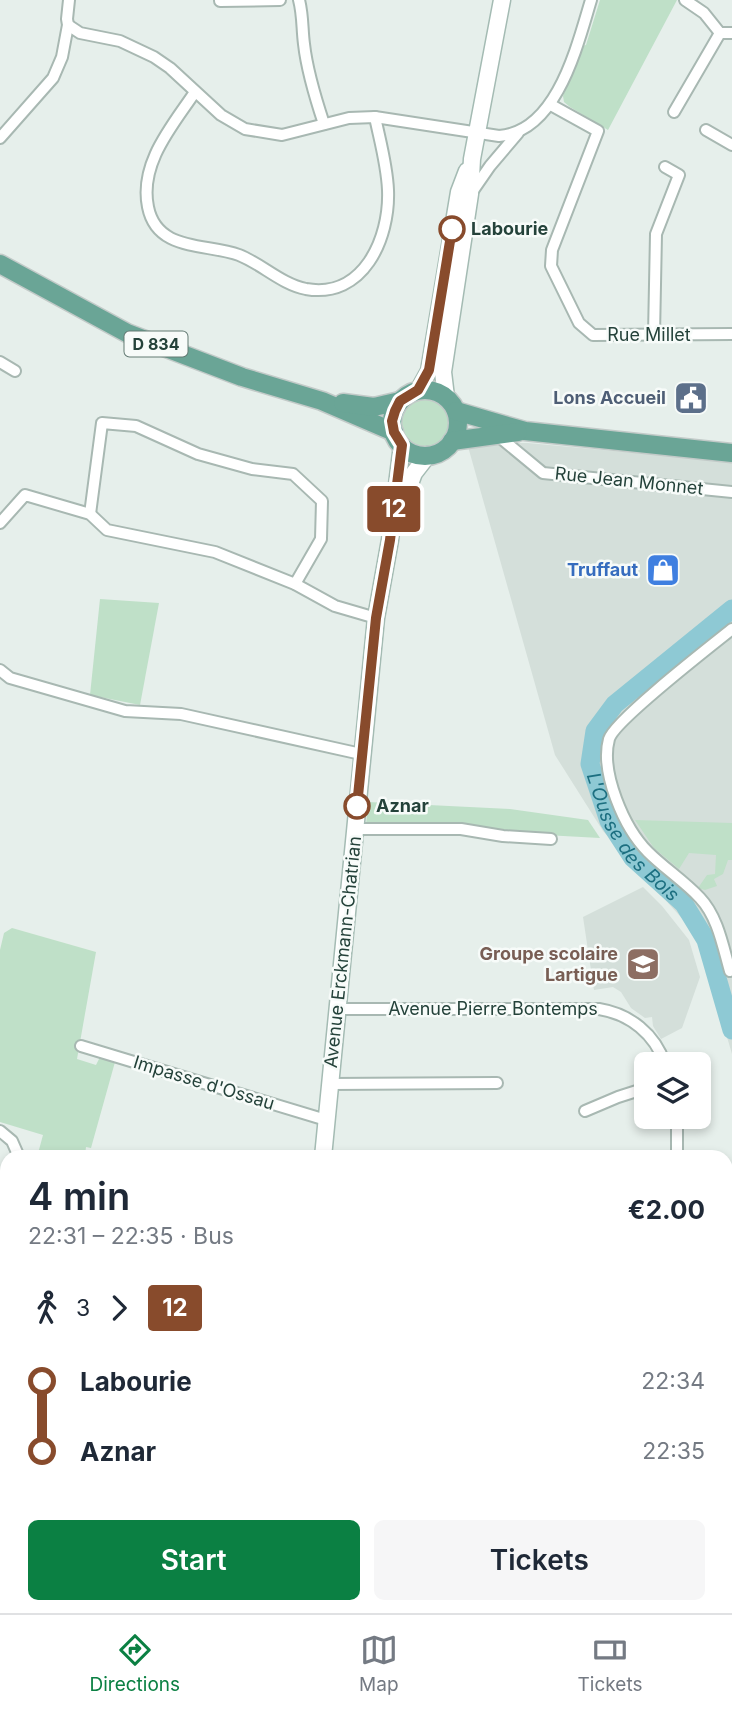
<!DOCTYPE html>
<html lang="en">
<head>
<meta charset="utf-8">
<style>
	body { margin:0; font-family:Inter,sans-serif; background:#f6f6f7; color:#1f2937; height:100vh; display:flex; flex-direction:column; font-size:26px; white-space:nowrap }
	* { box-sizing:border-box; margin:0 }
	p { font-size:23px; color:#747a83 }
	.icon { flex:none; width:38px; height:38px; fill:none; stroke:currentColor; stroke-width:2; stroke-linecap:round; stroke-linejoin:round }
	.map { position:relative; flex:1; overflow:hidden }
	.drawer { position:absolute; left:0px; top:1150px; width:733px; height:464px; display:flex; flex-direction:column; background:#fff; border-radius:21px 21px 0 0; box-shadow:0 4px 10px #0003 }
	.drawer>* { flex:none }
	.badge { padding:0 14px; border-radius:5px; font-size:24px; line-height:46px }
	.fabs { position:absolute; left:634px; top:1052px; display:grid; gap:14px }
	.fabs a { display:grid; place-items:center; width:77px; height:77px; border-radius:10px; background:#fff; box-shadow:0 4px 10px #0003; font-size:35px }
	.map>.badge { position:absolute; translate:-50% -50%; box-shadow:0 0 0 4px #fff }
	.legs { display:flex; align-items:center; gap:10px; height:77px; padding:0 28px; font-size:23px }
	.legs p { margin-inline-start:auto }
	.head { display:flex; align-items:center; justify-content:space-between; height:119px; padding:0 28px }
	h1 { font-size:38px; font-weight:600; line-height:52px }
	.cta { display:flex; gap:14px; margin-top:auto; padding:14px 28px }
	.cta a { flex:1; height:80px; border-radius:10px; background:#0b8043; color:#fff; font-size:28px; font-weight:600; line-height:80px; text-align:center }
	.cta a+a { background:#f6f6f7; color:#1f2937 }
	ul { padding:0 28px; list-style:none }
	li { display:flex; align-items:center; gap:24px; height:70px; font-size:26px }
	li i { display:grid; place-items:center; width:10px; height:100%; margin:0 9px; background:currentColor }
	li i::after { content:''; width:18px; height:18px; margin:-9px; border:5px solid; border-radius:50%; background:#fff }
	li p { margin-inline-start:auto }
	li:first-child i { background:linear-gradient(#0000 50%,currentColor 0) }
	li:last-child i { background:linear-gradient(currentColor 50%,#0000 0) }
	.dock { display:flex; justify-content:space-around; align-items:center; height:98px; border-top:2px solid #e0e1e3; background:#fff; font-size:19px; color:#747a83 }
	.dock a { display:grid; justify-items:center; gap:4px }
	.dock .selected { color:#0b8043 }
	.map>svg:first-child { display:block }
	.built { fill:#d4dfda }
	.green { fill:#bfe0c8 }
	.lines { fill:none; stroke-linecap:round; stroke-linejoin:round }
	.river { stroke:#8ec9d4; stroke-width:19 }
	.street-casing { stroke:#a8b8b2; stroke-width:14 }
	.secondary-casing { stroke:#a4bbb3; stroke-width:19 }
	.primary-casing { stroke:#c2cac8; stroke-width:21 }
	.street { stroke:#fff; stroke-width:10 }
	.secondary { stroke:#fff; stroke-width:16 }
	.primary { stroke:#6aa596; stroke-width:18 }
	.line-1-casing { stroke:#fff; stroke-width:16 }
	.line-1 { stroke:#884b2c; stroke-width:10 }
	.stop-1-dot { fill:#fff; stroke:#884b2c; stroke-width:3.5 }
	.labels { text-anchor:middle; stroke-width:5; stroke-linejoin:round; paint-order:stroke }
	.shield { fill:#f7fbf9; stroke:#637a73; stroke-width:2 }
	.shield-label { font-size:16px; font-weight:bold; fill:#24423a }
	.stop-label { font-size:18px; font-weight:bold; fill:#24423a; stroke:#f7fbf9; text-anchor:start }
	.street-label { font-size:18px; fill:#24423a; stroke:#f7fbf9 }
	.service-label { font-size:18px; font-weight:bold; fill:#4e5e75; stroke:#f7fbf9; text-anchor:end }
	.shop-label { font-size:18px; font-weight:bold; fill:#366cbe; stroke:#f7fbf9; text-anchor:end }
	.education-label { font-size:18px; font-weight:bold; fill:#785e54; stroke:#f7fbf9; text-anchor:end }
	.water-label { font-size:19px; font-style:italic; fill:#1c6f80; stroke:#f7fbf9 }
</style>
</head>
<body>
<div class="map">
<svg width="732" height="1613" viewBox="0 0 732 1613">
	<rect width="100%" height="100%" fill="#e6efeb"/>
	<g class="built">
		<polygon points="467,443 528,443 732,462 732,1054 697,935 603,831 555,755"/>
		<polygon points="643,887 662,906 689,940 700,977 682,1028 661,1039 653,1026 652,1017 645,1018 631,1008 621,992 613,987 594,990 583,917"/>
	</g>
	<g class="green">
		<polygon points="600,0 677,0 608,130 570,107 564,102 563,96 582,46 586,45"/>
		<circle cx="425" cy="422" r="25"/>
		<polygon points="100,599 159,603 140,705 90,695"/>
		<polygon points="368,802 510,809 588,820 600,838 366,825"/>
		<polygon points="635,820 732,823 732,860 728,860 723,874 714,879 717,886 705,890 698,888 707,875 715,874 716,855 689,853 679,869 654,848"/>
		<polygon points="12,928 96,952 77,1059 96,1065 100,1057 115,1062 91,1148 86,1147 85,1155 37,1157 43,1135 0,1122 0,950 4,933"/>
	</g>
	<g class="lines">
		<path class="river" id="s1" d="M732,609L615,704L595,731L590,764L609,821L633,858L684,904L706,940L732,1030"/>
		<g class="street-casing">
			<g id="street">
				<path d="M299,0C303,15 302,29 304,44C307,71 315,97 324,124"/>
				<polyline points="685,0 704,13 720,33 732,33"/>
				<polyline points="220,1 280,0"/>
				<path d="M68,25L80,33L120,41L154,57L170,68L221,115L245,129L282,135L349,118L375,117L499,136C557,132 577,46 591,0"/>
				<path d="M195,92C173,125 139,163 148,207C157,252 206,243 239,255C262,264 281,284 306,289C363,299 390,239 388,190C387,165 380,141 375,117"/>
				<polyline points="551,105 598,131 552,250 551,266 579,323 593,335 732,334"/>
				<polyline points="674,112 720,33"/>
				<polyline points="706,130 732,145"/>
				<polyline points="0,138 53,78 62,57 68,25 67,19 69,0"/>
				<polyline points="472,192 490,166 518,133"/>
				<polyline points="654,335 656,234 679,175 665,167"/>
				<polyline points="0,362 15,371"/>
				<polyline points="497,435 543,473 732,492"/>
				<polyline points="90,514 102,423 136,426 198,454 252,469 293,474 322,501 321,539 295,584"/>
				<polyline points="0,523 25,495 90,514 107,530 215,552 295,584 335,606 376,618"/>
				<polyline points="0,670 10,678 125,711 181,714 361,754"/>
				<polyline points="355,829 461,829 503,836 551,839"/>
				<path d="M730,971C723,947 718,917 700,898C684,881 664,868 648,852C624,828 600,772 609,739C614,721 712,645 732,629"/>
				<path d="M338,1009H599C630,1014 655,1034 665,1064"/>
				<polyline points="81,1046 326,1120"/>
				<polyline points="330,1084 497,1083"/>
				<polyline points="698,1107 703,1106"/>
				<polyline points="585,1111 618,1097 646,1088"/>
				<polyline points="677,1116 677,1157"/>
				<polyline points="0,1131 12,1141 19,1157"/>
				<polyline points="0,1293 7,1293"/>
				<polyline points="726,1437 732,1436"/>
				<polyline points="71,1606 72,1613"/>
				<polyline points="165,1606 167,1613"/>
				<polyline points="247,1606 248,1613"/>
				<polyline points="507,1606 625,1607 636,1613"/>
				<polyline points="729,1613 732,1608"/>
			</g>
		</g>
		<g class="secondary-casing">
			<g id="secondary">
				<polyline points="418,391 429,371 459,192 467,171"/>
				<polyline points="446,397 443,372 470,194 472,159 502,0"/>
				<polyline points="400,511 414,473 428,455"/>
				<polyline points="323,1157 376,618 390,540 402,445"/>
				<polyline points="726,1297 732,1296"/>
				<polyline points="0,1447 7,1445"/>
				<polyline points="311,1606 313,1613"/>
			</g>
		</g>
		<g class="primary-casing">
			<g id="primary">
				<polyline points="0,264 127,333 242,377 322,401 394,432"/>
				<circle cx="425" cy="423" r="33"/>
				<polyline points="343,403 374,407 400,401"/>
				<polyline points="456,411 525,431 732,453"/>
				<polyline points="452,441 518,432"/>
			</g>
		</g>
		<use href="#street" class="street"/>
		<use href="#secondary" class="secondary"/>
		<use href="#primary" class="primary"/>
	</g>
	<g class="lines">
		<g class="line-1-casing">
			<polyline id="line-1" points="357,806 376,618 390,540 402,445 394,432 392,421 395,411 400,401 418,390 429,370 452,229"/>
		</g>
		<use href="#line-1" class="line-1"/>
	</g>
	<defs>
		<g id="civic-square" transform="scale(1.75)"><rect x="-9" y="-9" width="18" height="18" rx="4" fill="#5c6f8a" stroke="#f7fbf9"/><path d="M-.6-6.5H3V-4.5H.6V-3L4-1V1h2V6H-6V1h2V-1L-.6-3ZM-1.2 2.5V6h2.4V2.5Z" fill="#fff"/></g>
		<g id="shop-square" transform="scale(1.75)"><rect x="-9" y="-9" width="18" height="18" rx="4" fill="#3f7fe0" stroke="#f7fbf9"/><path d="M-5-2.5h2.3a2.7 3.5 0 0 1 5.4 0H5L5.5 6h-11ZM-1.5-2.5h3a1.5 2.3 0 0 0-3 0Z" fill="#fff"/></g>
		<g id="school-square" transform="scale(1.75)"><rect x="-9" y="-9" width="18" height="18" rx="4" fill="#8d6e63" stroke="#f7fbf9"/><path d="M0-5L7-2L0 1L-7-2ZM-4 1L0 2.5L4 1V4Q0 6-4 4Z" fill="#fff"/></g>
	</defs>
	<g fill-rule="evenodd">
		<use href="#civic-square" x="691" y="398"/>
		<use href="#shop-square" x="663" y="570"/>
		<use href="#school-square" x="643" y="964"/>
	</g>
	<g class="stop-1-dot">
		<circle cx="452" cy="229" r="12"/>
		<circle cx="357" cy="806" r="12"/>
	</g>
	<g class="labels">
		<rect class="shield" x="124.5" y="331.5" width="63" height="25" rx="5"/>
		<g class="shield-label">
			<text x="156" y="350">D 834</text>
		</g>
		<g class="stop-label">
			<text x="471" y="235">Labourie</text>
			<text x="376" y="812">Aznar</text>
		</g>
		<g class="street-label">
			<text x="649" y="341">Rue Millet</text>
			<text transform="translate(629 481) rotate(6)" y="6">Rue Jean Monnet</text>
			<text transform="translate(343 952) rotate(-84)" y="6">Avenue Erckmann-Chatrian</text>
			<text x="493" y="1015">Avenue Pierre Bontemps</text>
			<text transform="translate(204 1083) rotate(17)" y="6">Impasse d'Ossau</text>
		</g>
		<g class="service-label">
			<text x="666" y="404">Lons Accueil</text>
		</g>
		<g class="shop-label">
			<text x="638" y="576">Truffaut</text>
		</g>
		<g class="education-label">
			<text x="618" y="960">Groupe scolaire<tspan x="618" dy="21">Lartigue</tspan></text>
		</g>
		<g class="water-label">
			<text dy="7" stroke="none"><textPath href="#s1" startOffset="304">L'Ousse des Bois</textPath></text>
		</g>
	</g>
</svg>
<div class="fabs">
<a><svg class="icon" aria-label="layers" viewBox="0 0 24 24"><path d="M12 4l9 5-9 5-9-5zM3 14l9 5 9-5"/></svg></a>
</div>
<b class="badge" style="left:394px;top:509px;background:#884b2c;color:#fff">12</b>
<section class="drawer">
<div class="head"><div><h1>4 min</h1><p>22:31 – 22:35 · Bus</p></div><b>€2.00</b></div>
<div class="legs"><svg class="icon" aria-label="walk" viewBox="0 0 24 24"><circle cx="13" cy="4" r="2"/><path d="M13 8l-2 6 4 7M11 14l-3 7M7 12l3-4h3l4 4"/></svg>3<svg class="icon" aria-label="forward" viewBox="0 0 24 24"><path d="M9 5l7 7-7 7"/></svg><b class="badge" style="background:#884b2c;color:#fff">12</b></div>
<ul>
<li><i style="color:#884b2c"></i><b>Labourie</b><p>22:34</p></li>
<li><i style="color:#884b2c"></i><b>Aznar</b><p>22:35</p></li>
</ul>
<div class="cta"><a>Start</a><a>Tickets</a></div>
</section>
</div>
<nav class="dock">
<a class="selected"><svg class="icon" aria-label="directions" viewBox="0 0 24 24"><path d="M12 3l9 9-9 9-9-9zM9 14v-3h6M13 9l2 2-2 2"/></svg>Directions</a>
<a><svg class="icon" aria-label="map" viewBox="0 0 24 24"><path d="M3 6l6-2 6 2 6-2v14l-6 2-6-2-6 2zM9 4v14M15 6v14"/></svg>Map</a>
<a><svg class="icon" aria-label="tickets" viewBox="0 0 24 24"><path d="M3 7h18v10H3zM15 7v10"/></svg>Tickets</a>
</nav>
</body>
</html>
